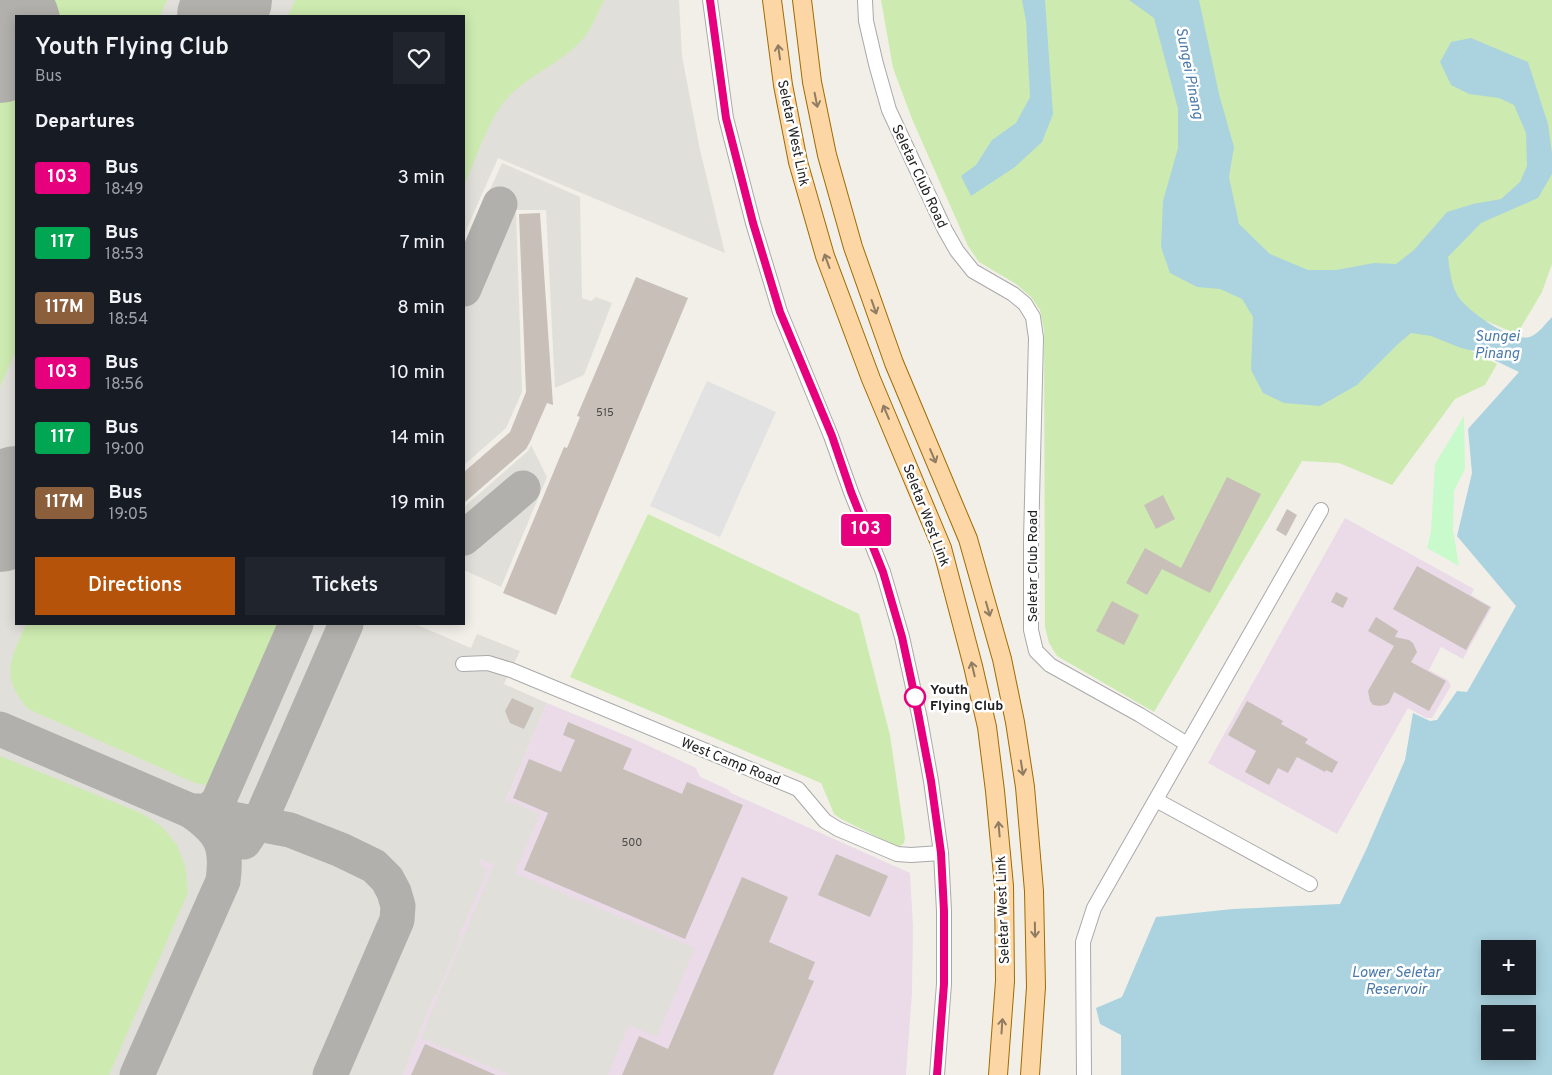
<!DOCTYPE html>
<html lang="en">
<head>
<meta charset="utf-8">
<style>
	body { margin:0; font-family:Overpass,sans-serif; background:#20242c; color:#f1f3f6; height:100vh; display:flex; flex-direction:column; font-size:19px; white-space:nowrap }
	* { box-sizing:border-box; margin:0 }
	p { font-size:16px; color:#9ea1a6 }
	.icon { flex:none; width:28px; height:28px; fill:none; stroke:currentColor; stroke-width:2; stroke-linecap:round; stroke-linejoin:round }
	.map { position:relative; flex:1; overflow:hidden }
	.details { position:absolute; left:15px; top:15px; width:450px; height:610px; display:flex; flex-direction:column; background:#171b24; border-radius:0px; box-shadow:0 2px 12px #0003 }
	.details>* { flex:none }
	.badge { padding:0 10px; border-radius:4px; font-size:18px; line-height:32px }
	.tools { position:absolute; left:1481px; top:940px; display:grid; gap:10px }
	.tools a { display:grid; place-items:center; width:55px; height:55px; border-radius:0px; background:#171b24; box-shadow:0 2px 12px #0003; font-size:25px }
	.map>.badge { position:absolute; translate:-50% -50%; box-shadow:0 0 0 2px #fff }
	h2 { padding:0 20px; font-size:19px; line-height:45px }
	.round { display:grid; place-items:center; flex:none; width:52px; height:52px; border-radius:0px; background:#20242c }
	.summary { display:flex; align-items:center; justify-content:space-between; height:85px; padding:0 20px }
	h1 { font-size:24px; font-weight:600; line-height:38px }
	.primary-button { display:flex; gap:10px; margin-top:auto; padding:10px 20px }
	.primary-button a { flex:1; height:58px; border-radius:0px; background:#b45309; color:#fff; font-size:20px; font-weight:600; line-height:58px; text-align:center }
	.primary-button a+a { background:#20242c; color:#f1f3f6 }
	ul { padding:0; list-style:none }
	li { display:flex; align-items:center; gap:15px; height:65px; padding:0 20px }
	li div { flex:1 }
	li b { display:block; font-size:19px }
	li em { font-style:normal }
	li .badge { min-width:55px; font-weight:700; text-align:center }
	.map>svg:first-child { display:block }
	.industrial { fill:#ebdbe8 }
	.airport { fill:#e1dfda }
	.grass { fill:#cdebb0 }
	.park { fill:#c8facc }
	.parking { fill:#e2e2e2 }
	.water { fill:#aad3df; fill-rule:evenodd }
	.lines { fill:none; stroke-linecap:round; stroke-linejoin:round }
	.taxiway { stroke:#b1b0ac; stroke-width:35 }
	.runway { stroke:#b1b0ac; stroke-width:88 }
	.building { fill:#c7bfb8 }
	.minor-casing { stroke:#a9a9a9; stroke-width:16 }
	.major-casing { stroke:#a06b00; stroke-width:20 }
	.minor { stroke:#fff; stroke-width:14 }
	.major { stroke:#fcd6a4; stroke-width:18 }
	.oneway { stroke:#8f7c63 }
	.line-casing { stroke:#fff; stroke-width:11 }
	.line { stroke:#e6007e; stroke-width:8 }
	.stop-dot { fill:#fff; stroke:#e6007e; stroke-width:2.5 }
	.labels { text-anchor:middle; stroke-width:5; stroke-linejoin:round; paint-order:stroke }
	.number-label { font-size:11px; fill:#4b4948 }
	.street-label { font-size:14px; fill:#222; stroke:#fff }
	.stop-label { font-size:14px; font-weight:bold; fill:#222; stroke:#fff; text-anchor:start }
	.water-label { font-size:15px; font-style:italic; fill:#4a7aab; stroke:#fff }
</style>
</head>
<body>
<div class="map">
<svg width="1552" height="1075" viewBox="0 0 1552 1075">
	<rect width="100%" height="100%" fill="#f2efe9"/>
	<g class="industrial">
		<polygon points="1345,518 1474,589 1471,595 1492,607 1463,659 1441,647 1429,670 1448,680 1451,686 1432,718 1426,718 1408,708 1337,834 1208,763"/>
		<polygon points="547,703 632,738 696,768 700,777 727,789 731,793 910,873 913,927 912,992 906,1075 403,1075 434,997 437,995 461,938 460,934 487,869 483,867 480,862"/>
	</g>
	<g class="airport">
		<polygon points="0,0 679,0 682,56 700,150 725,253 498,158 464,235 464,16 16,16 16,624 415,624 471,648 477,634 520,651 504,684 547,703 506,800 540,814 515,873 695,948 657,1037 629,1025 608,1075 509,1075 421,1038 494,864 481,859 480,862 483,867 488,869 460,934 461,938 437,995 434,997 403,1075 0,1075"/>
		<polygon points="502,163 580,197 582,298 591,301 596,297 612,303 584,375 555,388 546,210 516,210 522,392 506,428 464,465 464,247"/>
		<polygon points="531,445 547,477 501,587 464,570 464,507 528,451"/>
	</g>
	<g class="grass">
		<polygon points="0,0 167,0 160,16 16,16 16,350 0,387"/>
		<path d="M295,0H604C597,14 592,29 582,40C559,65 524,77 503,103C487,124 475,161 464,186V16H288Z"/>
		<polygon points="881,0 1552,0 1552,264 1542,292 1517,334 1486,321 1471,351 1497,364 1485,385 1455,399 1392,485 1339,463 1302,461 1154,712 1057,656 1049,643 1045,627 1044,330 1040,310 1031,297 1016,284 979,262 968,246 912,119 893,68"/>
		<polygon points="648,514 859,614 890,735 905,838 904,843 900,846 896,846 841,819 834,814 821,783 570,677"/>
		<path d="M26,624H285L220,776L213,784L205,785L195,783L28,709C0,676 10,660 26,624Z"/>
		<polygon points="0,756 141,813 162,827 177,845 185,866 188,892 109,1075 0,1075"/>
	</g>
	<polygon class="park" points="1464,416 1465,469 1454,491 1453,530 1459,566 1427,548 1431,532 1435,464"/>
	<polygon class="parking" points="707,381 776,412 720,537 650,506"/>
	<g class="water">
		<polygon points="1022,0 1045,0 1053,114 1042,142 1015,167 971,196 961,176 976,165 992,140 1016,123 1030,97 1026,21"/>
		<path d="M1129,0H1199L1219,94L1234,147L1229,177L1239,224L1270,254L1308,270H1336L1374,263L1396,264L1414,250L1447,212L1473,204L1501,199L1520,182L1527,166L1526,133L1514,105L1499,98L1469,94L1451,85L1440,62L1451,42L1471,38L1528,62L1548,124L1552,153V174L1538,198L1481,223L1448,257C1450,271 1451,286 1459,298C1470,312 1514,345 1532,336C1539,333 1546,323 1552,317V1075H1121V1035L1100,1024L1096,1008L1122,997L1156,917L1233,909L1340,904L1366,850L1405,760L1413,713L1430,721L1437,720L1457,691L1467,692L1516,606L1457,536L1472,473L1468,429L1519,372L1475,351L1461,348L1431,336L1411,333L1397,345L1357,385L1320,406L1284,403L1263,393L1251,370L1253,317L1242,299L1220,289L1197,287L1170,273L1161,247L1163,201L1178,148V109L1154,18ZM1490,949H1528V986H1490ZM1490,1014H1528V1051H1490Z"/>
	</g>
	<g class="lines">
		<g class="taxiway">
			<polyline points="464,289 500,204"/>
			<polyline points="464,538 523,488"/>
			<polyline points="0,729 191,811 290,830 341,850 374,866 387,879 394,892 398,906 397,920 330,1075"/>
			<polyline points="191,811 208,811 218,802 296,624"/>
			<polyline points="244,842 264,812 346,624"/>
			<path d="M137,1075L223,881C228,845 221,832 191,811"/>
		</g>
		<g class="runway">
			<polyline points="221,16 228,0"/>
			<polyline points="0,59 16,21"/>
			<polyline points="0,528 16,490"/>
		</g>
	</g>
	<g class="building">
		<polygon points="540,213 553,405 547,403 530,442 526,449 464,503 464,472 510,432 526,392 519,214"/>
		<polygon points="636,277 688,298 556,615 503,593 564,447 567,448 580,417 577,416"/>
		<polygon points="1227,477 1261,494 1210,593 1162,569 1147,595 1126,583 1145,548 1181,568"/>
		<polygon points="1163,495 1175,519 1156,529 1144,505"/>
		<polygon points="1287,509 1297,515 1286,536 1276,530"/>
		<polygon points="1417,566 1490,607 1466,650 1393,609"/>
		<polygon points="1336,592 1348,598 1343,608 1331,602"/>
		<polygon points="1112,601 1139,615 1124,645 1096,631"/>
		<polygon points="1376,617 1398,631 1395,637 1409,640 1413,643 1417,652 1411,662 1446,681 1429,711 1394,692 1389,703 1385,705 1380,706 1373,705 1370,701 1368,691 1394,646 1368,631"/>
		<polygon points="512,698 534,708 524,729 510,723 505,711"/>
		<polygon points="1247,701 1283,721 1281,724 1308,739 1305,743 1338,762 1332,773 1326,770 1325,772 1297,757 1288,773 1278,768 1269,785 1245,772 1256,751 1228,735"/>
		<polygon points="568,722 632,749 623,769 682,794 687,782 743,805 685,939 524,870 548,813 513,798 529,759 561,772 575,740 563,735"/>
		<polygon points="836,854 888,876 870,917 818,895"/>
		<polygon points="742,877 788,897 769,942 815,962 808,979 814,981 773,1075 622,1075 639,1036 668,1049"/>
		<polygon points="425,1044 496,1075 411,1075"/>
	</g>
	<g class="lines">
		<g class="minor-casing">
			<g id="minor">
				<polyline points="710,0 726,118 753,223 780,312 831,436 851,492 883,572 902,637 920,719 931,781 941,853 944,911 944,984 937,1075"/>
				<polyline points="865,0 866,21 876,64 889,110 945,230 957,251 973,271 1013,294 1025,304 1033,317 1036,338 1031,540 1031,630 1036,651 1050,665 1140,715 1187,744"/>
				<polyline points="463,664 488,663 511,670 798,789 825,821 838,829 897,854 911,855 941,853"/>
				<polyline points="1156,800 1310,884"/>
				<polyline points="1084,1075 1083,942 1094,908 1321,510"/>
			</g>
		</g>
		<g class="major-casing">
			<g id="major">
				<polyline points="772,0 783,85 798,162 825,256 871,379 942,548 973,666 987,727 995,791 1004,886 1005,981 998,1075"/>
				<polyline points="802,0 812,82 827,155 853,247 894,363 968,539 1002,659 1015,722 1025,787 1034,891 1036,987 1030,1075"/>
			</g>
		</g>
		<use href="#minor" class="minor"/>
		<use href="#major" class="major"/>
	</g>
	<defs><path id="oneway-shaft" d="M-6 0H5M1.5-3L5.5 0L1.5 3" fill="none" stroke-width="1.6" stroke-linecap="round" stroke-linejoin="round" transform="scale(1.25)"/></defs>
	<g class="oneway">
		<use href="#oneway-shaft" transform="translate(779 52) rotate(-98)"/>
		<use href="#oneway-shaft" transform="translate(816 100) rotate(79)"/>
		<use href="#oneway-shaft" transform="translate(827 261) rotate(-110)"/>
		<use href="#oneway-shaft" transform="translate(874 307) rotate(71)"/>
		<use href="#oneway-shaft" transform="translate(886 412) rotate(-113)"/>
		<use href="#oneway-shaft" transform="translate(933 456) rotate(67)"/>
		<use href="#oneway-shaft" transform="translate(988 609) rotate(74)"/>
		<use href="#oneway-shaft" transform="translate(973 669) rotate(-103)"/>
		<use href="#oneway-shaft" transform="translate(1022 768) rotate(81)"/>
		<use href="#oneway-shaft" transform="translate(999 829) rotate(-95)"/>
		<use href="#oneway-shaft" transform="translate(1035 930) rotate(89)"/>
		<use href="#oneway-shaft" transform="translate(1002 1026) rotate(-86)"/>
	</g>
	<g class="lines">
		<g class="line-casing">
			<polyline id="line" points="710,0 726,118 753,223 780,312 832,436 851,492 883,572 902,637 916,702 931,781 941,853 944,911 944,984 937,1075"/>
		</g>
		<use href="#line" class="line"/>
	</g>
	<circle class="stop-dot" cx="915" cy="697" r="10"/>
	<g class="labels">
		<g class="number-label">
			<text x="605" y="416">515</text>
			<text x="632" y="846">500</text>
		</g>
		<g class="street-label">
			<text transform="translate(794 133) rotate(78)" y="5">Seletar West Link</text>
			<text transform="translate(920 176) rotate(65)" y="5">Seletar Club Road</text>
			<text transform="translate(927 515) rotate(69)" y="5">Seletar West Link</text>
			<text transform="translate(1032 566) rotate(-90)" y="5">Seletar Club Road</text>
			<text transform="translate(731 761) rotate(22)" y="5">West Camp Road</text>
			<text transform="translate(1002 910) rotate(-92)" y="5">Seletar West Link</text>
		</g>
		<g class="stop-label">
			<text x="930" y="694">Youth<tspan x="930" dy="16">Flying Club</tspan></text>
		</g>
		<g class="water-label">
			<text transform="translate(1190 73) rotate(79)" y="5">Sungei Pinang</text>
			<text x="1497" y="341">Sungei<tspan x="1497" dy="17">Pinang</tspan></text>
			<text x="1396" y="977">Lower Seletar<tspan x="1396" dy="17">Reservoir</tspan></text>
		</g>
	</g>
</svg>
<div class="tools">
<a>+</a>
<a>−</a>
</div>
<b class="badge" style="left:866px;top:530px;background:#e6007e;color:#fff">103</b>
<section class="details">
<div class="summary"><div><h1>Youth Flying Club</h1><p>Bus</p></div><a class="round"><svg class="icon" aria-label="heart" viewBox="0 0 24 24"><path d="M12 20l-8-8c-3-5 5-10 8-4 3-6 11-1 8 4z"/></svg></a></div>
<h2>Departures</h2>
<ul>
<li><span class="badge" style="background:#e6007e;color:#fff">103</span><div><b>Bus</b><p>18:49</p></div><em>3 min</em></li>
<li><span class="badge" style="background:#00a651;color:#fff">117</span><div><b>Bus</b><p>18:53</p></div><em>7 min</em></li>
<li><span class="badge" style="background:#8b5e3c;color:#fff">117M</span><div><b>Bus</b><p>18:54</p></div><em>8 min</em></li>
<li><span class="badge" style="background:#e6007e;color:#fff">103</span><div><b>Bus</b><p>18:56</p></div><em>10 min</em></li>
<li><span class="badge" style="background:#00a651;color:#fff">117</span><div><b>Bus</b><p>19:00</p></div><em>14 min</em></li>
<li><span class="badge" style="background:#8b5e3c;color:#fff">117M</span><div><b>Bus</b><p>19:05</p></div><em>19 min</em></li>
</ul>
<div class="primary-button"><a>Directions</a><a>Tickets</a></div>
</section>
</div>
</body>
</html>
